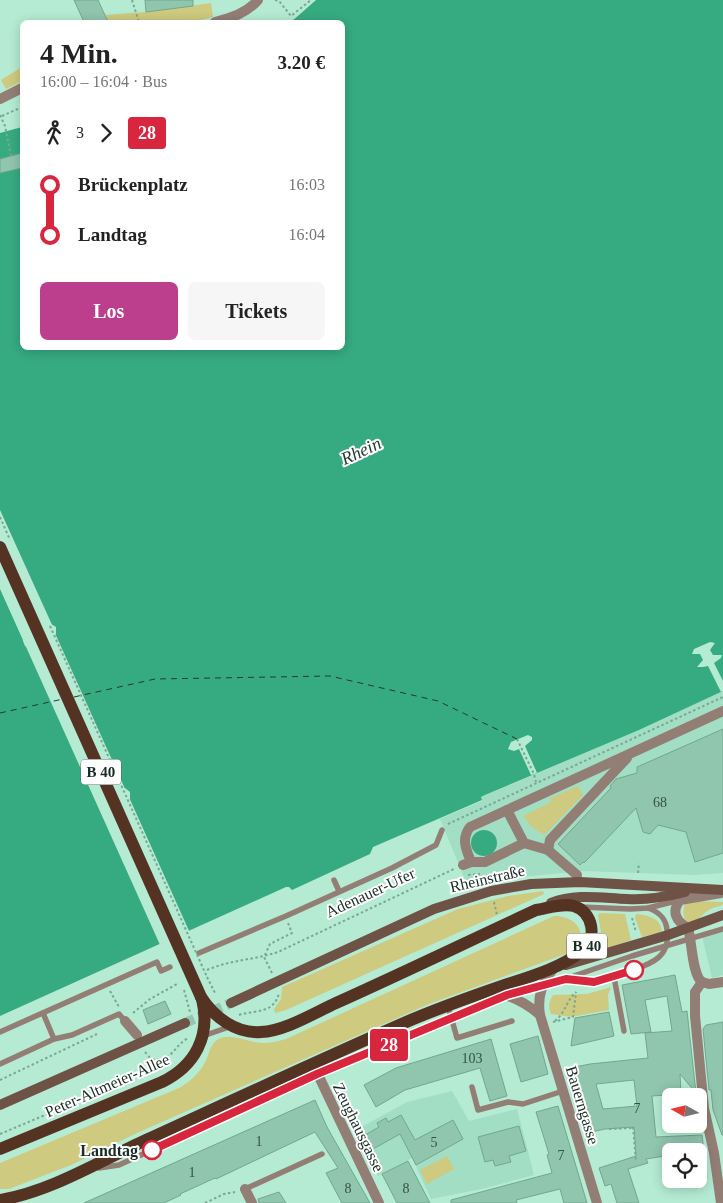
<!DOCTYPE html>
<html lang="de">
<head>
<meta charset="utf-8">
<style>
	body { margin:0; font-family:"Times New Roman",serif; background:#f6f6f6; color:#222; height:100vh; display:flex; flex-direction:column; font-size:19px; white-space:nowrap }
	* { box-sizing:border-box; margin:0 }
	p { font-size:16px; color:#767676 }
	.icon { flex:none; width:28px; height:28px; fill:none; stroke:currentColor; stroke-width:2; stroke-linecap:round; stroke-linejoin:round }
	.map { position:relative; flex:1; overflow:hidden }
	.side { position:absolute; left:20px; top:20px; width:325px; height:330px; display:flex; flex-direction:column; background:#fff; border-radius:8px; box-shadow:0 2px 12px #0003 }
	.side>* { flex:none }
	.badge { padding:0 10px; border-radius:4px; font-size:18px; line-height:32px }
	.needle { width:32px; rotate:278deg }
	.tools { position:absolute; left:662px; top:1088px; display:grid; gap:10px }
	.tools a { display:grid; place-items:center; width:45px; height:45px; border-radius:8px; background:#fff; box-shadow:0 2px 12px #0003; font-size:25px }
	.map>.badge { position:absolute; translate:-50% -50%; box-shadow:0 0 0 2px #fff }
	.legs { display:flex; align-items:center; gap:8px; height:55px; padding:0 20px; font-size:16px }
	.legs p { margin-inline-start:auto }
	.summary { display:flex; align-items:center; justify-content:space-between; height:85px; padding:0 20px }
	h1 { font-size:28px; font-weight:800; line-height:38px }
	.primary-button { display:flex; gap:10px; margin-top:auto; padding:10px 20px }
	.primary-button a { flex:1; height:58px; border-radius:8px; background:#bc3f8d; color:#fff; font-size:20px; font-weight:800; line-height:58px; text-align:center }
	.primary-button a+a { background:#f6f6f6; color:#222 }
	ul { padding:0 20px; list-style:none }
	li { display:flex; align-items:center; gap:18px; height:50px; font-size:19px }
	li i { display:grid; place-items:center; width:8px; height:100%; margin:0 6px; background:currentColor }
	li i::after { content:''; width:12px; height:12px; margin:-6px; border:4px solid; border-radius:50%; background:#fff }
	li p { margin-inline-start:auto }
	li:first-child i { background:linear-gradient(#0000 50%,currentColor 0) }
	li:last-child i { background:linear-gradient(currentColor 50%,#0000 0) }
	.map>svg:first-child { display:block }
	.built { fill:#a1dec3 }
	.green { fill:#ceca7f }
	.water { fill:#36ab82; fill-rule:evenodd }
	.pier { fill:#b5ebd3 }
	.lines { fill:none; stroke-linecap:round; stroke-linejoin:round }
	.ferry { stroke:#233b31; stroke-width:1; stroke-dasharray:6 5; stroke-linecap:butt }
	.building { fill:#90c5ae; stroke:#72a68f; fill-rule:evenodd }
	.secondary-tunnel { stroke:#95c5b0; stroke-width:10; stroke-dasharray:10 5; stroke-linecap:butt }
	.path { stroke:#7ca694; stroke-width:2; stroke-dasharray:2.5 2.5; stroke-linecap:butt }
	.lane { stroke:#937e75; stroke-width:5.5 }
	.street { stroke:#937e75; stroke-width:10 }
	.secondary { stroke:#6e5245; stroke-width:10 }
	.primary { stroke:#543323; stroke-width:12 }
	.path-bridge { stroke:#7ca694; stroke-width:2; stroke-dasharray:2.5 2.5; stroke-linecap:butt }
	.primary-bridge { stroke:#543323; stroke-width:12 }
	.line-1-casing { stroke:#fff; stroke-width:11 }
	.line-1 { stroke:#d7263d; stroke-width:8 }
	.stop-1-dot { fill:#fff; stroke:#d7263d; stroke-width:2.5 }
	.labels { text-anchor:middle; stroke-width:4; stroke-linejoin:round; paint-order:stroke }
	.number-label { font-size:14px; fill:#355246 }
	.shield { fill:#fefefe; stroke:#5c6b65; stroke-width:1 }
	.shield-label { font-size:15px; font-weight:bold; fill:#172c23 }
	.street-label { font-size:16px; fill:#172c23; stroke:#fefefe }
	.stop-label { font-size:16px; font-weight:bold; fill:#172c23; stroke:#fefefe; text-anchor:end }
	.water-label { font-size:18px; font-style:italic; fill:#233b31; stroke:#fefefe }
</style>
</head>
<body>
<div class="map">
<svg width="723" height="1203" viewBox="0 0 723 1203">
	<rect width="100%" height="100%" fill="#b5ebd3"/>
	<g class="built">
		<polygon points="723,691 723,873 694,875 583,871 512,878 469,889 440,819 482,801 481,797 486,795 639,730"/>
		<polygon points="723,930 723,975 712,978 702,936"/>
		<polygon points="452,1091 469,1121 517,1109 534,1175 486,1188 431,1199 412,1158 378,1176 356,1130 407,1102"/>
	</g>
	<g class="green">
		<polygon points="211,3 213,17 193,22 108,22 105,15 146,12"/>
		<polygon points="22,67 22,81 6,89 1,80"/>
		<polygon points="578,786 583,795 544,835 532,827 523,816 551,802 550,798"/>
		<polygon points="543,891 544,894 286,1010 275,1013 274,1009 281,999 282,987 458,909 508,896"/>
		<path d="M694,901L723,902V905C716,907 710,908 705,913C702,915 699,919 696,921C684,927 681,912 685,904Z"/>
		<polygon points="600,913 625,914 631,940 596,952 601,932 598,915"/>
		<path d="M636,914C648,915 661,918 662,932L642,937L635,918Z"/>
		<path d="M554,916C578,916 590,935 571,952L429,1004L137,1133L71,1165L9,1189H0V1163L179,1088C189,1082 198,1075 204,1064C209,1057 209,1045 217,1040C229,1031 249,1043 263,1043C271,1043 278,1041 286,1039Z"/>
		<path d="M611,987L608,995L609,1010L571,1017L551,1014C548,1006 549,1002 553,995L587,994Z"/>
		<polygon points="447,1156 454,1169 427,1184 420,1170"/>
	</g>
	<g class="water">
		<path d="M316,0H723V691L639,730L485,795L481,797L482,800L373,847L370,854L292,890L289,887H286L0,1016V133L22,127V348H342V22H291ZM51,624L56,627V634L28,647L25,646L23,641L24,637ZM125,788L130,792V799L103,811L99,800Z"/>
		<circle cx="484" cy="843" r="13"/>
	</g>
	<g class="pier">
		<polygon points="0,510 53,627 25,639 26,642 28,645 54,631 126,791 101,802 101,806 103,808 128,795 190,933 161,947 0,589"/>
		<polygon points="710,642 715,643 710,650 713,655 722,655 721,658 714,663 723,681 723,691 721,692 708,666 703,667 697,667 703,660 700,654 692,654 694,649"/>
		<polygon points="528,735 532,737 532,740 525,746 537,773 531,775 519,749 514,751 508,749 511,742"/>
	</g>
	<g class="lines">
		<g class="ferry">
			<polyline points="74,697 155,679 330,676 438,701 517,739"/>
			<polyline points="0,713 63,699"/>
		</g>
	</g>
	<g class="building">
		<polygon points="74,0 98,0 108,22 84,22"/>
		<polygon points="145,0 193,0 193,6 146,12"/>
		<polygon points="22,153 22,168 0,173 0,159"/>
		<polygon points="723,729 723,853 695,862 686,832 658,825 650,834 643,832 636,808 584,863 583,862 580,865 558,844 611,788 610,786 616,779 637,773 637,767"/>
		<path d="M675,975L682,1012L687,1011L696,1093L680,1074L681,1094L652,1096L656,1137L702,1135L704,1151H671V1155L646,1159L648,1163L628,1169L639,1203H617L611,1184L605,1186L599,1168L636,1156L634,1127L605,1129L587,1133L570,1068L590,1064L648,1058L645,1033L672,1031L667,996L645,1000L651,1032L631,1034L622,985ZM634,1080L637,1106L603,1109L596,1084Z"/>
		<polygon points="165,1001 171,1014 148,1024 143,1010"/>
		<polygon points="609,1012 614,1036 571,1046 575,1018"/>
		<polygon points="723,1022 723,1135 722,1135 713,1110 711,1090 709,1090 703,1029 706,1025"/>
		<polygon points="538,1036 548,1074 521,1082 510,1044"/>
		<polygon points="491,1039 507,1096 490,1101 480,1068 405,1090 376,1107 364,1085 396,1068"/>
		<polygon points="315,1100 327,1127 370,1203 342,1203 326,1173 338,1168 315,1132 216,1179 215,1178 180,1194 181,1195 164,1203 84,1203"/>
		<polygon points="558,1106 587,1203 564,1203 560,1189 516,1200 517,1203 451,1203 451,1200 552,1173 547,1155 549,1154 536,1112"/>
		<polygon points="401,1115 415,1140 453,1120 463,1139 416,1165 400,1134 373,1149 365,1135 379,1127 377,1123 386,1118 388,1122"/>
		<polygon points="519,1126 526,1151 509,1156 511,1162 495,1166 493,1160 485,1162 478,1137"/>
		<polygon points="408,1161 430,1203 397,1203 382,1174"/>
		<polygon points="279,1192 286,1203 259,1203 258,1199"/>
	</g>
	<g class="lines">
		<polyline class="secondary-tunnel" points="185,1023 231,1003"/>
		<g class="path">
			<polyline points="132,0 139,22"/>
			<polyline points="275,0 279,1 291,16 311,0"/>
			<polyline points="0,115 5,126 11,156"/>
			<polyline points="2,116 22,107"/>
			<polyline points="517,739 534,774 536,782"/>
			<polyline points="448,824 723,697"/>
			<polyline points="638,873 639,863"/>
			<polyline points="468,875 480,874"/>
			<polyline points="494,902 497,915"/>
			<polyline points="632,918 636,932"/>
			<path d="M207,970C229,960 254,960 278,952L454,869"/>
			<polyline points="272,973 264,957 270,944 292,933 288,923"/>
			<polyline points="207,977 215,993"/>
			<polyline points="184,990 190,1012"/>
			<polyline points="110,991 119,1007"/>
			<polyline points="133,1013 150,999 177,984"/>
			<path d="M239,1015C255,1010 274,1014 279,993"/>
			<path d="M555,1021C566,1012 566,1001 576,992"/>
			<polyline points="553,1022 573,1017 576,992"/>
			<path d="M145,1052L151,1059C174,1062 174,1044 189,1038"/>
			<polyline points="0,1080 97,1034"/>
			<polyline points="633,1127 636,1161"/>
			<polyline points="609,1129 633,1128"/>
			<polyline points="0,1134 171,1062"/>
			<polyline points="205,1203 224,1194 235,1192"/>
		</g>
		<g class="lane">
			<polyline points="334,880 339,891"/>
			<polyline points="581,907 630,909 648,908 680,900"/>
			<polyline points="199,953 286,916 392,868 436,845 442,830"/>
			<polyline points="614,977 624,1031"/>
			<path d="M568,979C576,981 585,983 594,982C606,980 617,976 628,972C650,964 671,958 667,930C666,918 659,912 648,908"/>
			<polyline points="448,1006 457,1038 512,1021"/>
			<polyline points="43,1013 54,1039"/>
			<polyline points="398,1026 407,1057"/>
			<polyline points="0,1032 157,962 161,971 170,967"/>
			<polyline points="203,1036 229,1027"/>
			<polyline points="0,1064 54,1039 72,1035 119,1014 125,1021"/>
			<polyline points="472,1087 478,1110 508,1102 523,1104 563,1091"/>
			<polyline points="99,1168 119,1165 317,1075 507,995 565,979 632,956 723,929"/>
			<polyline points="245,1189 322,1154"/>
		</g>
		<g class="street">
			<path d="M215,22C231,18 247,13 258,0"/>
			<polyline points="0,99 22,88"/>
			<polyline points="507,810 524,843 548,850 577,875"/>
			<polyline points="548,850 550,840 627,758"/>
			<polyline points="471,862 485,862 524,843"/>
			<path d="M463,865L471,862C466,849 461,839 470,827L723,711"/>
			<path d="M553,969C542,984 537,996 540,1015L597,1203"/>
			<polyline points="702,982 695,992 695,1016 704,1108 714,1153 721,1203"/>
			<path d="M702,982C692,975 692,941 688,928C676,921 671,912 680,900L721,893"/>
			<polyline points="702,982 709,984 723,982"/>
			<path d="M487,992C508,993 525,1002 540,1015"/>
			<polyline points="125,1021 137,1035"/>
			<polyline points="313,1064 379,1203"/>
			<polyline points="245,1189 252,1203"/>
		</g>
		<g class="secondary">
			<path d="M551,903C576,893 601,898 627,899C647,900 666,897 685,892"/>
			<polyline points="566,965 668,935 723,915"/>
			<polyline points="231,1003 434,909 491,891 531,884 580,882 723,890"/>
			<polyline points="0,1105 185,1023"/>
		</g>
		<g class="primary">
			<path d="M0,1149L162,1082C195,1066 211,1036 202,999"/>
			<path d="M0,1200C50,1192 100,1161 146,1140C229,1102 313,1063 397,1026C431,1011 467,998 502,986C529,977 559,969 582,951C598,939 593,912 574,906C562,903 548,908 536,910C469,941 403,973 336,1003C314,1013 285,1031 261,1032C236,1034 214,1017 201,997"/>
		</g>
		<g class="path-bridge">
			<polyline points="0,517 10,540"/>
			<polyline points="50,626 207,977"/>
		</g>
		<polyline class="primary-bridge" points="0,547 201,997"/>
	</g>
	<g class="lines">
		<g class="line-1-casing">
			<polyline id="line-1" points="152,1150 317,1074 507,995 566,979 594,982 634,970"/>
		</g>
		<use href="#line-1" class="line-1"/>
	</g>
	<g class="stop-1-dot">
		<circle cx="634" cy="970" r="9"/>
		<circle cx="152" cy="1150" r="9"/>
	</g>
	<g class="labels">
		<g class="number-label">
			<text x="660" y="807">68</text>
			<text x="472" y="1063">103</text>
			<text x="637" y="1113">7</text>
			<text x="259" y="1146">1</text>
			<text x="434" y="1147">5</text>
			<text x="561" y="1160">7</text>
			<text x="192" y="1177">1</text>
			<text x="348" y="1193">8</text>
			<text x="406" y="1193">8</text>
		</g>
		<g class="shield">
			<rect x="81" y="759.5" width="40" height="25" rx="4"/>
			<rect x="567" y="933.5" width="40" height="25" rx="4"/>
		</g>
		<g class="shield-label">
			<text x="101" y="777">B 40</text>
			<text x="587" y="951">B 40</text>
		</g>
		<g class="street-label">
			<text transform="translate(487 878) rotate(-13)" y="6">Rheinstraße</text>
			<text transform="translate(370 892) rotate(-25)" y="6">Adenauer-Ufer</text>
			<text transform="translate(107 1085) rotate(-24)" y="6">Peter-Altmeier-Allee</text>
			<text transform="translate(583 1105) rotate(73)" y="6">Bauerngasse</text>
			<text transform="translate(359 1127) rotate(64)" y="6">Zeughausgasse</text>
		</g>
		<g class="stop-label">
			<text x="138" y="1156">Landtag</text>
		</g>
		<g class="water-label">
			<text transform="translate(361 451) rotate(-25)" y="6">Rhein</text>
		</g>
	</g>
</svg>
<div class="tools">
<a><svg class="needle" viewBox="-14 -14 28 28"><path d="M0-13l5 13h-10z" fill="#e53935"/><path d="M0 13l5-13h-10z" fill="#767676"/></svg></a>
<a><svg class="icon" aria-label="locate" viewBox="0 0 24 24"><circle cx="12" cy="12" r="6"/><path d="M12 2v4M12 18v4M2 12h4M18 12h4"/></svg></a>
</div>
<b class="badge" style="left:389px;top:1045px;background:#d7263d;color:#fff">28</b>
<section class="side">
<div class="summary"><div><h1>4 Min.</h1><p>16:00 – 16:04 · Bus</p></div><b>3.20 €</b></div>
<div class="legs"><svg class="icon" aria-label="walk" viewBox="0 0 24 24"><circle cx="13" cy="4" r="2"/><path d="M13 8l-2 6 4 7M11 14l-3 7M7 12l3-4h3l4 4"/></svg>3<svg class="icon" aria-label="forward" viewBox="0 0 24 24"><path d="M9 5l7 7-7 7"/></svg><b class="badge" style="background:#d7263d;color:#fff">28</b></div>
<ul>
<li><i style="color:#d7263d"></i><b>Brückenplatz</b><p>16:03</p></li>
<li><i style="color:#d7263d"></i><b>Landtag</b><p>16:04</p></li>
</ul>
<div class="primary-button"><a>Los</a><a>Tickets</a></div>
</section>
</div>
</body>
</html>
